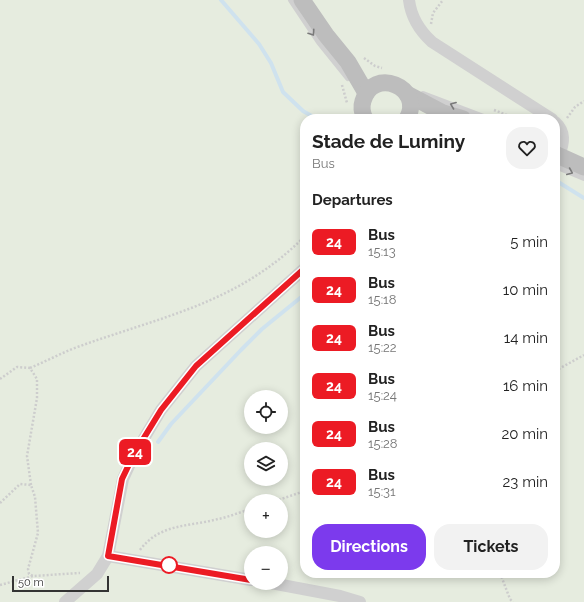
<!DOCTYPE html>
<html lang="en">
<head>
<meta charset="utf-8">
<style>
	body { margin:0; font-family:Raleway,sans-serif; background:#f2f2f2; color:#222; height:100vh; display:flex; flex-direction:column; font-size:15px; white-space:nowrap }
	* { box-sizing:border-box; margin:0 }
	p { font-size:13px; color:#767676 }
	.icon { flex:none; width:22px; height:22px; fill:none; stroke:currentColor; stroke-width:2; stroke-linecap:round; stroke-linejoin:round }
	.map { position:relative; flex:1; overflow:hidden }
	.side { position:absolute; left:300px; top:114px; width:260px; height:464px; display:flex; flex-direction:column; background:#fff; border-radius:16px; box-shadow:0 2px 10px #0003 }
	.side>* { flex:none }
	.badge { padding:0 8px; border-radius:6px; font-size:14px; line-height:26px }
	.controls { position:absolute; left:244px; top:390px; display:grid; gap:8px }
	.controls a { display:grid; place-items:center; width:44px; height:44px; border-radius:50%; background:#fff; box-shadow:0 2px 10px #0003; font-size:20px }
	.scale { position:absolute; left:12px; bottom:10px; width:97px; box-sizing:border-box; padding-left:4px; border:2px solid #333; border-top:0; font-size:11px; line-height:14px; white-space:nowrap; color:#333; -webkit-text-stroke:3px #fff; paint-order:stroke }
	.map>.badge { position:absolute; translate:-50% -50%; box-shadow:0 0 0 2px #fff }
	h2 { padding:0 12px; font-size:15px; line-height:36px }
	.round { display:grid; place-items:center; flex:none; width:42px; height:42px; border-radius:16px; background:#f2f2f2 }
	.overview { display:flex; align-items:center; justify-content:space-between; height:68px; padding:0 12px }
	h1 { font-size:19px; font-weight:700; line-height:30px }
	.action { display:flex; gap:8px; margin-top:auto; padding:8px 12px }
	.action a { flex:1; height:46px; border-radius:16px; background:#7c3aed; color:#fff; font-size:16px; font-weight:700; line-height:46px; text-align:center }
	.action a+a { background:#f2f2f2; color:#222 }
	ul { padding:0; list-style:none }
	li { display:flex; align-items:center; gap:12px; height:48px; padding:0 12px }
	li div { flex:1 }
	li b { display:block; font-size:15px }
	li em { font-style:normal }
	li .badge { min-width:44px; font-weight:700; text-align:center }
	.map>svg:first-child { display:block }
	.green { fill:#e6ecdf; fill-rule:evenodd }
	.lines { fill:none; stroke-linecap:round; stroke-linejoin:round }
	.stream { stroke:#cfe2ee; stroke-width:4 }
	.path { stroke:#cdcdcd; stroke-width:2.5; stroke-dasharray:2 2; stroke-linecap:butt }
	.lane { stroke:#d0d0d0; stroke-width:6 }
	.street { stroke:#d0d0d0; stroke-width:12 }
	.secondary { stroke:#bdbdbd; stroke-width:17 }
	.oneway { stroke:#7a7a7a }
	.line-casing { stroke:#fff; stroke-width:9 }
	.line { stroke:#ec1b24; stroke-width:6 }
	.stop-dot { fill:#fff; stroke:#ec1b24; stroke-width:2 }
</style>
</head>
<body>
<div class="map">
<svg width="584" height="602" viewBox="0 0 584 602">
	<rect width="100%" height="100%" fill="#fff"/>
	<path class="green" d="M0,0H584V602H0ZM305,119H555V573H305ZM251,397H281V427H251ZM251,449H281V479H251ZM251,501H281V531H251ZM251,553H281V583H251Z"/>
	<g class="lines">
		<g class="stream">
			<polyline points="221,0 259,44 271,63 283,92 303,111 317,119"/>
			<polyline points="320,119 333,119"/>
			<polyline points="555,180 584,198"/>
			<polyline points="158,442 171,424 241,350 262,329 305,294"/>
		</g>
		<g class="path">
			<polyline points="431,24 433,13 443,0"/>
			<polyline points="364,58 375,66 382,68"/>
			<polyline points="342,85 347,103"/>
			<polyline points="494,110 517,119"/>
			<polyline points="567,118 575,107 584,101"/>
			<path d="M30,368C44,362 58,355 72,349C158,317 237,305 305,236"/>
			<polyline points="555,371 584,355"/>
			<polyline points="0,379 17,367 30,368 37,379 37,398 27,456 31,485"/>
			<polyline points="275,501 305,491"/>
			<polyline points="0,503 20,484 31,485 35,497 38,533 28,569 29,574 33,576 80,573"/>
			<path d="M140,550C160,523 189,527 218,519C229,517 240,512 251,509"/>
			<polyline points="500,573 510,599 513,602"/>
			<polyline points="0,585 33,576"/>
		</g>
		<g class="lane">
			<polyline points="291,0 319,42 348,78"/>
			<polyline points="423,94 489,119"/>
			<polyline points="555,166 584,178"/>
		</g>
		<g class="street">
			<path d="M409,0C411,17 420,31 432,42L552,119"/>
			<path d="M555,122C566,132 564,143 559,156"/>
			<polyline points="108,556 251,580"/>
			<polyline points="271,583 340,596 360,602"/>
			<polyline points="65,602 97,574 108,556 123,479 134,455 161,410 196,366 305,268"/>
		</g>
		<g class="secondary">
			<polyline points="302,0 326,35 348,62 366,93"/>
			<polyline points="407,94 443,113 463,119"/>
			<path d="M365,119C362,113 361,107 363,101C372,66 425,87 407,119"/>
			<polyline points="555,154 584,167"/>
		</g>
	</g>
	<defs><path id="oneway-chevron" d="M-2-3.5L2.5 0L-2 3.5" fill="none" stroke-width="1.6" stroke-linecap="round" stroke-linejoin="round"/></defs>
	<g class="oneway">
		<use href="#oneway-chevron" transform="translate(312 33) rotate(56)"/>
		<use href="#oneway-chevron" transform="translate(453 105) rotate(-159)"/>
		<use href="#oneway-chevron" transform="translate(570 172) rotate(23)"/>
	</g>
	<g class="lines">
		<g class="line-casing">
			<polyline id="line" points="251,580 108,556 122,479 134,454 161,410 196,366 305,268"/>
		</g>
		<use href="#line" class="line"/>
	</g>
	<circle class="stop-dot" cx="169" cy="565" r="8"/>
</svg>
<div class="controls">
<a><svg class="icon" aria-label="locate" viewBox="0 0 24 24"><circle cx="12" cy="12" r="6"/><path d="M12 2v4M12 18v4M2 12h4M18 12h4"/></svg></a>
<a><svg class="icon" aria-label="layers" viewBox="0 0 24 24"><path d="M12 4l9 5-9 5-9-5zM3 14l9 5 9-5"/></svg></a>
<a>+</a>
<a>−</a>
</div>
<div class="scale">50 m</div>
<b class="badge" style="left:135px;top:452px;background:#ec1b24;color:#fff">24</b>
<section class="side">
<div class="overview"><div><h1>Stade de Luminy</h1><p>Bus</p></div><a class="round"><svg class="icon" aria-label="heart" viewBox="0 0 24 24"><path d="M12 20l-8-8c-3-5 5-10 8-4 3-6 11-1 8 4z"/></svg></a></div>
<h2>Departures</h2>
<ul>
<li><span class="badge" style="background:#ec1b24;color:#fff">24</span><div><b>Bus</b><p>15:13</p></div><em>5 min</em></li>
<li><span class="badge" style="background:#ec1b24;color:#fff">24</span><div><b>Bus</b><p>15:18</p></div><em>10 min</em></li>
<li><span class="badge" style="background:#ec1b24;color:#fff">24</span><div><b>Bus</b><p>15:22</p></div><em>14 min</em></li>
<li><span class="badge" style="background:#ec1b24;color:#fff">24</span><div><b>Bus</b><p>15:24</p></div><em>16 min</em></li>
<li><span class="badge" style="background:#ec1b24;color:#fff">24</span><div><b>Bus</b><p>15:28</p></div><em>20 min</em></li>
<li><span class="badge" style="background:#ec1b24;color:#fff">24</span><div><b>Bus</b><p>15:31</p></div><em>23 min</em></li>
</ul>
<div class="action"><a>Directions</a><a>Tickets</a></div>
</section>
</div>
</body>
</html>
